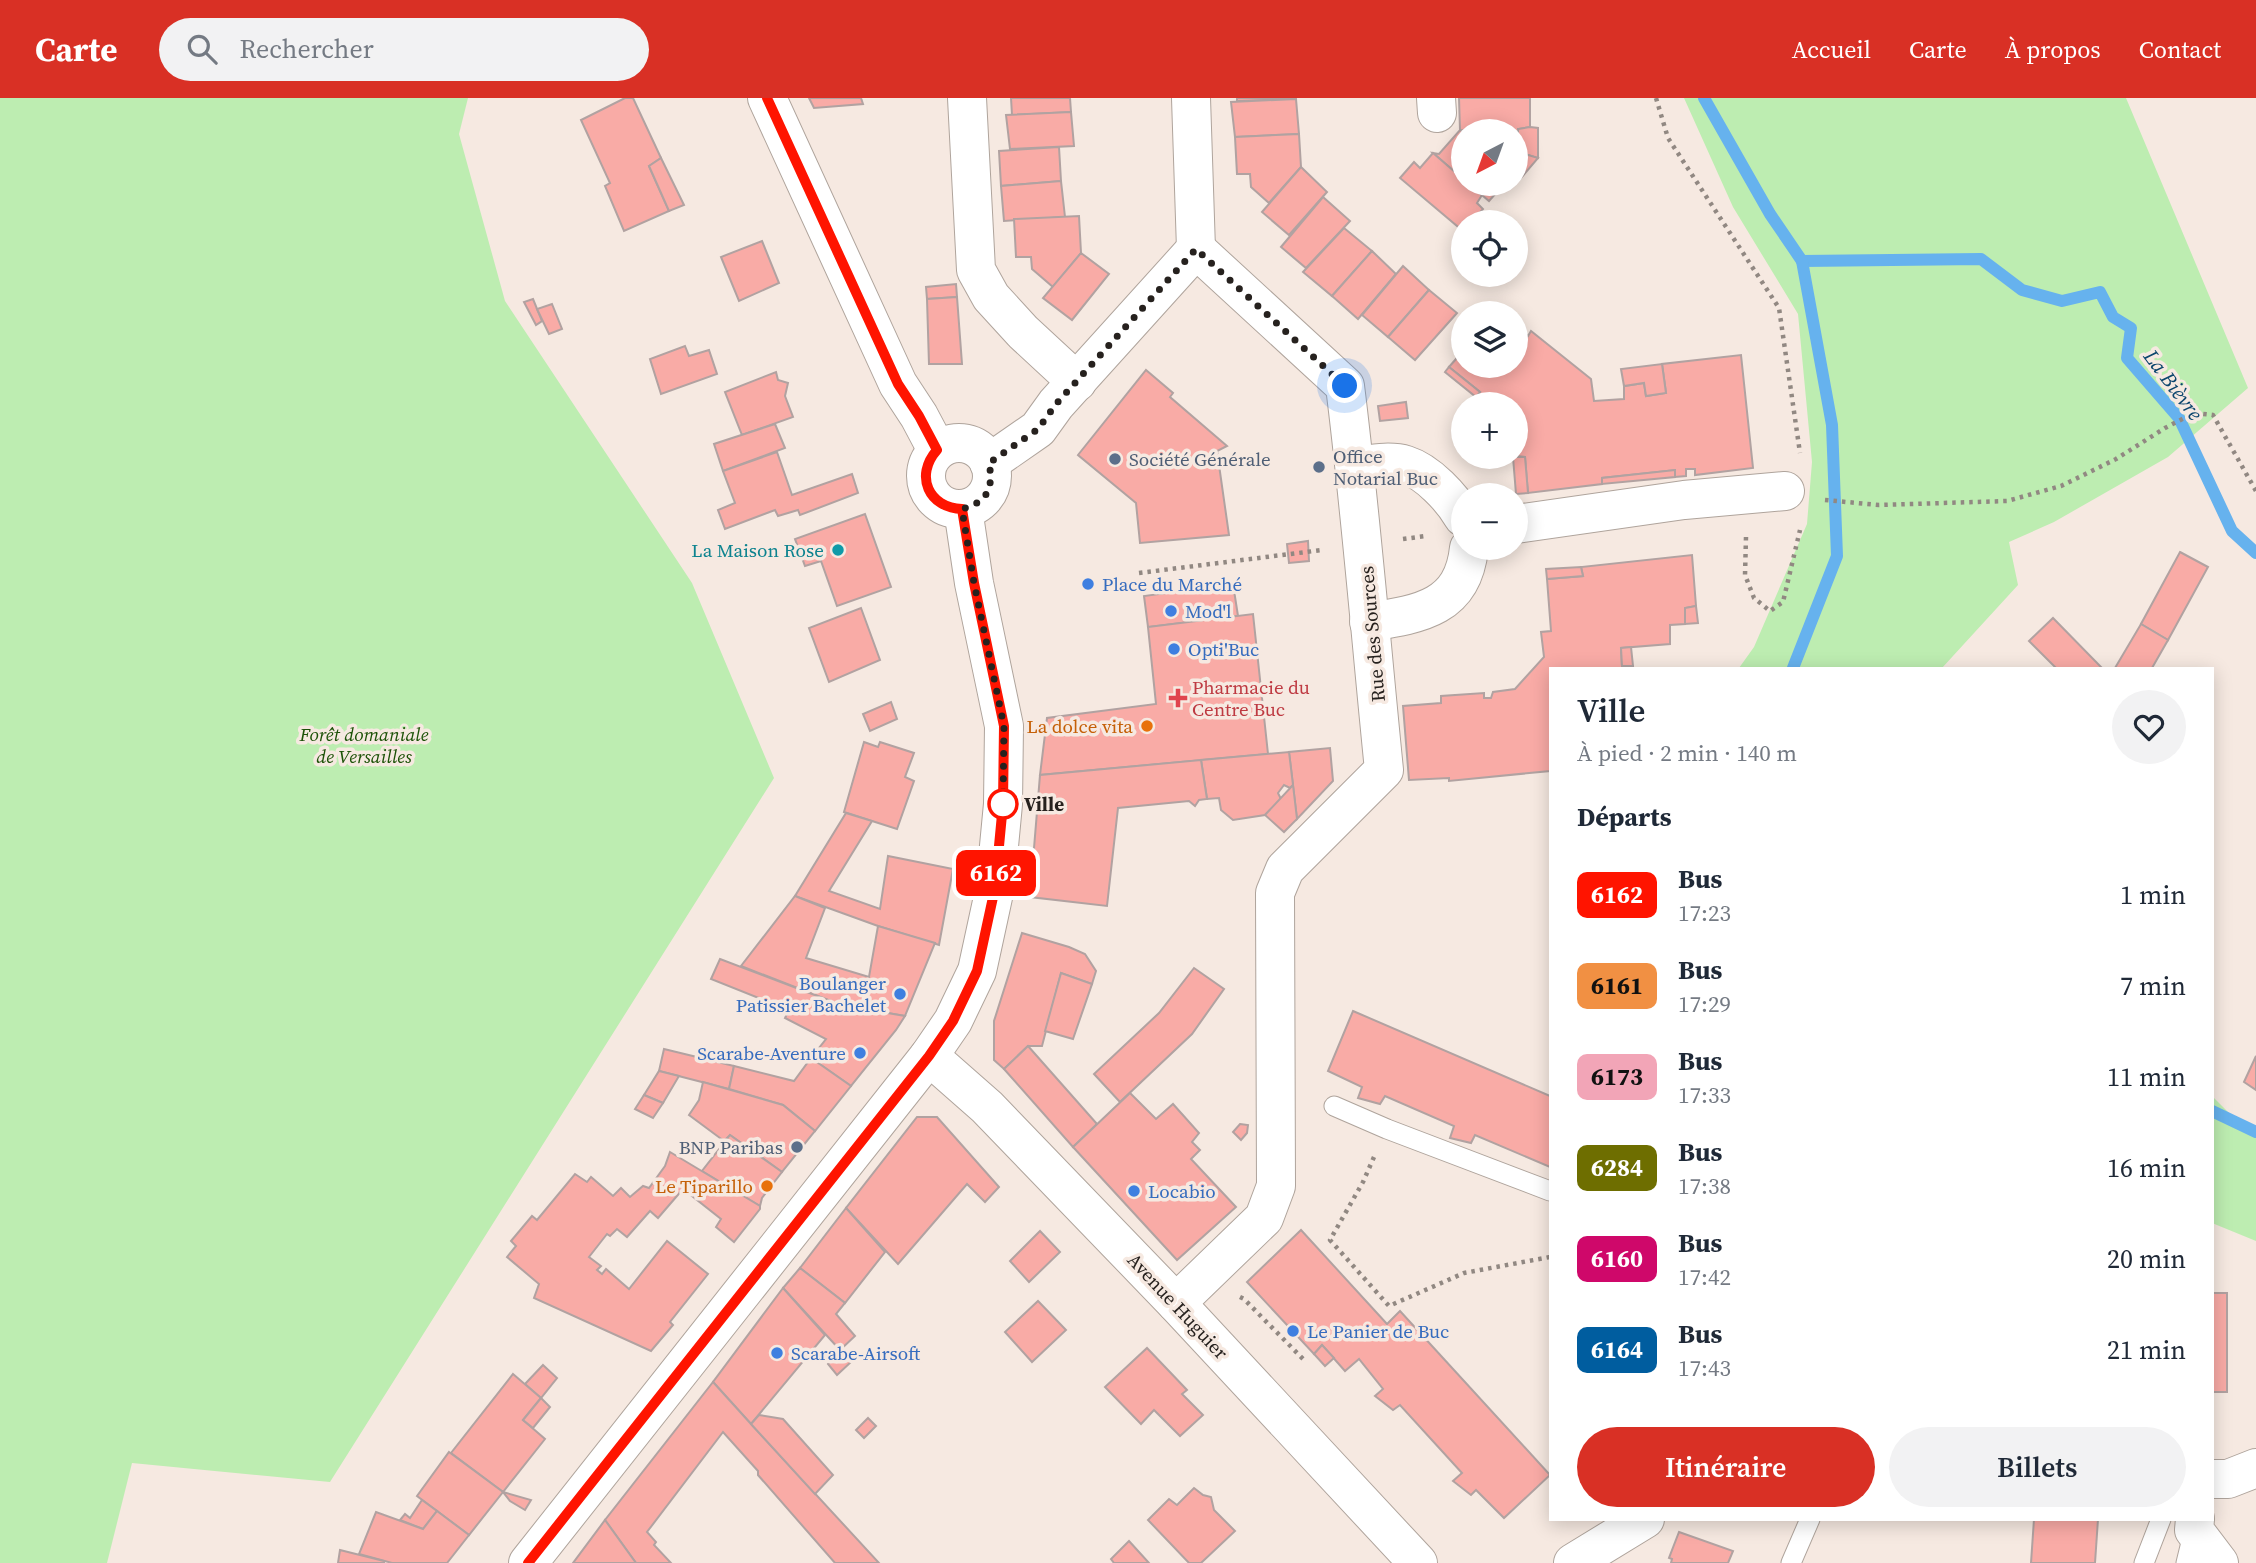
<!DOCTYPE html>
<html lang="fr">
<head>
<meta charset="utf-8">
<style>
	body { margin:0; font-family:"Source Serif 4",serif; background:#f2f2f3; color:#1f2937; height:100vh; display:flex; flex-direction:column; font-size:26px; white-space:nowrap }
	* { box-sizing:border-box; margin:0 }
	p { font-size:23px; color:#747a83 }
	.icon { flex:none; width:38px; height:38px; fill:none; stroke:currentColor; stroke-width:2; stroke-linecap:round; stroke-linejoin:round }
	.map { position:relative; flex:1; overflow:hidden }
	.sheet { position:absolute; left:1549px; top:569px; width:665px; height:854px; display:flex; flex-direction:column; background:#fff; border-radius:0px; box-shadow:0 4px 18px #0003 }
	.sheet>* { flex:none }
	.badge { padding:0 14px; border-radius:10px; font-size:24px; line-height:46px }
	.needle { width:46px; rotate:221deg }
	.controls { position:absolute; left:1451px; top:21px; display:grid; gap:14px }
	.controls a { display:grid; place-items:center; width:77px; height:77px; border-radius:50%; background:#fff; box-shadow:0 4px 18px #0003; font-size:35px }
	.you { position:absolute; width:35px; height:35px; margin:-18px; border:5px solid #fff; border-radius:50%; background:#1a73e8; box-shadow:0 0 0 10px #1a73e833 }
	.map>.badge { position:absolute; translate:-50% -50%; box-shadow:0 0 0 4px #fff }
	h2 { padding:0 28px; font-size:26px; line-height:63px }
	.round { display:grid; place-items:center; flex:none; width:74px; height:74px; border-radius:37px; background:#f2f2f3 }
	.overview { display:flex; align-items:center; justify-content:space-between; height:119px; padding:0 28px }
	h1 { font-size:33px; font-weight:600; line-height:52px }
	.primary-button { display:flex; gap:14px; margin-top:auto; padding:14px 28px }
	.primary-button a { flex:1; height:80px; border-radius:42px; background:#d93025; color:#fff; font-size:28px; font-weight:600; line-height:80px; text-align:center }
	.primary-button a+a { background:#f2f2f3; color:#1f2937 }
	ul { padding:0; list-style:none }
	li { display:flex; align-items:center; gap:21px; height:91px; padding:0 28px }
	li div { flex:1 }
	li b { display:block; font-size:26px }
	li em { font-style:normal }
	li .badge { min-width:77px; font-weight:700; text-align:center }
	header { display:flex; align-items:center; gap:42px; box-sizing:border-box; height:98px; padding:0 35px; background:#d93025; color:#fff }
	header strong { font-size:33px }
	nav { display:flex; gap:38px; margin-inline-start:auto; font-size:24px }
	.search { width:490px; height:63px; background:#f2f2f3; display:flex; align-items:center; gap:18px; box-sizing:border-box; padding:0 24px; border-radius:38px; color:#747a83; font-size:26px }
	.map>svg:first-child { display:block }
	.green { fill:#bdedb1 }
	.lines { fill:none; stroke-linecap:round; stroke-linejoin:round }
	.stream { stroke:#66b2ee; stroke-width:12 }
	.building { fill:#f9aba6; stroke:#b1a2a1; stroke-width:2 }
	.service-casing { stroke:#afa49c; stroke-width:21 }
	.minor-casing { stroke:#afa49c; stroke-width:40 }
	.secondary-casing { stroke:#afa49c; stroke-width:40 }
	.path { stroke:#918882; stroke-width:4.5; stroke-dasharray:3.5 5; stroke-linecap:butt }
	.service { stroke:#fff; stroke-width:19 }
	.minor { stroke:#fff; stroke-width:38 }
	.secondary { stroke:#fff; stroke-width:38 }
	.line-casing { stroke:#fff; stroke-width:16 }
	.line { stroke:#ff1400; stroke-width:10 }
	.walk { stroke:#26211e; stroke-width:7; stroke-dasharray:0 12.6 }
	.service-dot { fill:#5c6f8a; stroke:#f6e9e1; stroke-width:2.5 }
	.culture-dot { fill:#0f9aa8; stroke:#f6e9e1; stroke-width:2.5 }
	.shop-dot { fill:#3f7fe0; stroke:#f6e9e1; stroke-width:2.5 }
	.health-dot { fill:#e0444e; stroke:#f6e9e1; stroke-width:2.5 }
	.food-dot { fill:#e8710a; stroke:#f6e9e1; stroke-width:2.5 }
	.stop-dot { fill:#fff; stroke:#ff1400; stroke-width:3.5 }
	.labels { text-anchor:middle; stroke-width:7; stroke-linejoin:round; paint-order:stroke }
	.service-label { font-size:19px; fill:#4e5e75; stroke:#f6e9e1; text-anchor:start }
	.culture-label { font-size:19px; fill:#0d838f; stroke:#f6e9e1; text-anchor:end }
	.shop-label { font-size:19px; fill:#366cbe; stroke:#f6e9e1; text-anchor:start }
	.street-label { font-size:19px; fill:#26211e; stroke:#f6e9e1 }
	.health-label { font-size:19px; fill:#be3a42; stroke:#f6e9e1; text-anchor:start }
	.food-label { font-size:19px; fill:#c56008; stroke:#f6e9e1; text-anchor:end }
	.park-label { font-size:19px; font-style:italic; fill:#1c5207; stroke:#f6e9e1 }
	.stop-label { font-size:19px; font-weight:bold; fill:#26211e; stroke:#f6e9e1; text-anchor:start }
	.water-label { font-size:21px; font-style:italic; fill:#0b456d; stroke:#f6e9e1 }
</style>
</head>
<body>
<header>
<strong>Carte</strong>
<div class="search"><svg class="icon" aria-label="search" viewBox="0 0 24 24"><circle cx="10" cy="10" r="6"/><path d="M15 15l6 6"/></svg>Rechercher</div>
<nav><a>Accueil</a><a>Carte</a><a>À propos</a><a>Contact</a></nav>
</header>
<div class="map">
<svg width="2256" height="1465" viewBox="0 0 2256 1465">
	<rect width="100%" height="100%" fill="#f6e9e1"/>
	<g class="green">
		<polygon points="0,0 468,0 459,36 505,203 692,485 774,680 330,1384 132,1365 107,1465 0,1465"/>
		<polygon points="1684,0 2126,0 2248,290 2168,359 2054,424 2009,444 2018,487 1942,570 1739,570 1754,549 1807,426 1812,364 1798,216 1733,109"/>
		<polygon points="2212,998 2248,1034 2256,1038 2256,1143 2212,1125"/>
	</g>
	<g class="lines">
		<g class="stream">
			<polyline points="1704,0 1770,116 1802,163 1981,161 2022,192 2062,203 2100,194 2113,219 2131,230 2127,260 2179,320 2232,433 2256,455"/>
			<polyline points="1793,570 1837,458 1832,327 1802,163"/>
			<polyline points="2212,1013 2256,1034"/>
		</g>
	</g>
	<g class="building">
		<polygon points="625,0 633,0 661,60 649,68 669,113 624,133 605,88 610,85 581,22"/>
		<polygon points="809,0 861,0 863,6 814,10"/>
		<polygon points="1011,0 1070,0 1071,14 1012,17"/>
		<polygon points="1237,0 1296,0 1296,1 1237,3"/>
		<polygon points="1459,0 1530,0 1530,29 1518,31 1518,54 1516,53 1516,33 1460,32"/>
		<polygon points="1296,1 1299,36 1235,39 1231,4"/>
		<polygon points="1071,14 1074,48 1010,51 1006,17"/>
		<polygon points="1530,29 1538,30 1538,60 1518,54 1518,31"/>
		<polygon points="1460,32 1463,34 1463,81 1433,55 1439,56"/>
		<polygon points="1299,36 1301,69 1269,105 1251,89 1250,76 1237,76 1235,39"/>
		<polygon points="1059,49 1061,83 1001,88 999,53"/>
		<polygon points="1518,54 1538,60 1521,80 1516,77 1516,56"/>
		<polygon points="1433,55 1463,81 1463,86 1469,86 1482,97 1477,105 1483,111 1472,124 1463,124 1463,133 1400,80 1414,64 1420,70"/>
		<polygon points="661,60 684,107 669,113 649,68"/>
		<polygon points="1301,69 1327,94 1289,137 1262,114"/>
		<polygon points="1061,83 1065,119 1004,123 1001,88"/>
		<polygon points="1469,86 1504,86 1489,103"/>
		<polygon points="1323,99 1350,123 1306,170 1281,149"/>
		<polygon points="1079,118 1081,155 1053,189 1032,171 1031,159 1016,159 1014,121"/>
		<polygon points="1344,130 1372,153 1332,198 1303,174"/>
		<polygon points="762,143 779,185 739,203 721,159"/>
		<polygon points="1372,153 1396,176 1358,221 1332,198"/>
		<polygon points="1081,155 1109,176 1072,222 1043,200"/>
		<polygon points="1403,168 1429,192 1388,239 1362,217"/>
		<polygon points="956,186 957,199 927,201 926,189"/>
		<polygon points="1429,192 1457,215 1415,262 1388,239"/>
		<polygon points="957,199 962,266 929,266 927,201"/>
		<polygon points="533,201 542,223 536,227 524,204"/>
		<polygon points="552,206 562,231 549,236 537,211"/>
		<polygon points="1516,229 1528,238 1531,233 1591,281 1594,303 1624,301 1624,288 1644,285 1646,298 1666,295 1662,266 1741,257 1753,370 1695,377 1695,371 1686,371 1686,378 1675,379 1675,372 1602,380 1602,386 1528,395 1525,359 1516,358 1516,306 1485,306 1476,299 1480,294 1449,269 1463,253 1463,268 1516,268"/>
		<polygon points="685,248 689,258 709,252 717,276 661,296 650,261"/>
		<polygon points="1662,266 1666,295 1646,298 1644,285 1624,288 1621,271"/>
		<polygon points="1449,269 1480,294 1476,299 1445,274"/>
		<polygon points="1146,272 1173,295 1170,299 1227,348 1217,353 1229,437 1140,445 1136,405 1078,357"/>
		<polygon points="776,274 778,282 788,285 785,298 793,319 742,337 725,294"/>
		<polygon points="1406,304 1408,320 1380,323 1378,308"/>
		<polygon points="775,326 785,350 723,373 714,346"/>
		<polygon points="777,354 792,397 852,376 858,395 800,417 798,412 778,418 775,412 725,431 718,412 735,405 723,373"/>
		<polygon points="1513,359 1525,359 1528,395 1516,396"/>
		<polygon points="1675,372 1675,379 1602,386 1602,380"/>
		<polygon points="865,416 891,489 837,508 821,463 805,468 795,441"/>
		<polygon points="1308,443 1309,463 1289,465 1287,446"/>
		<polygon points="2180,454 2208,469 2168,542 2141,526"/>
		<polygon points="1692,457 1696,508 1685,510 1685,526 1670,527 1670,546 1621,550 1622,568 1633,568 1633,570 1550,570 1550,673 1449,683 1449,680 1409,682 1403,608 1441,605 1441,598 1484,595 1484,600 1491,600 1493,594 1515,591 1544,559 1541,534 1551,533 1547,481 1583,478 1581,469"/>
		<polygon points="1581,469 1583,478 1547,481 1546,471"/>
		<polygon points="1233,486 1238,518 1148,529 1144,498"/>
		<polygon points="1696,508 1698,525 1685,526 1685,510"/>
		<polygon points="861,510 880,562 829,584 809,530"/>
		<polygon points="1253,516 1268,656 1040,677 1047,620 1156,606 1148,529"/>
		<polygon points="2053,520 2102,570 2056,570 2029,543"/>
		<polygon points="2141,526 2168,542 2152,570 2115,570"/>
		<polygon points="1631,549 1633,568 1622,568 1621,550"/>
		<polygon points="891,604 897,621 870,633 863,616"/>
		<polygon points="864,644 878,649 880,644 914,655 905,679 914,683 897,731 844,714"/>
		<polygon points="1330,650 1333,683 1297,721 1289,654"/>
		<polygon points="1289,654 1293,687 1290,690 1284,687 1278,695 1281,701 1265,717 1233,722 1221,712 1219,700 1207,701 1201,662"/>
		<polygon points="1201,662 1207,701 1199,702 1195,708 1189,703 1118,710 1107,808 1030,799 1040,677"/>
		<polygon points="1293,687 1297,721 1284,734 1265,717"/>
		<polygon points="846,715 872,723 829,793 880,811 888,758 953,771 939,847 878,828 795,798"/>
		<polygon points="795,798 825,810 806,860 869,879 878,828 935,845 905,918 841,907 741,868"/>
		<polygon points="1022,835 1069,849 1085,856 1096,873 1092,886 1061,875 1042,948 1028,948 1004,971 994,962 994,923"/>
		<polygon points="720,861 841,907 905,918 896,932 851,988 811,960 826,941 785,920 789,912 711,881"/>
		<polygon points="1194,870 1224,891 1192,936 1120,1004 1094,976 1159,915"/>
		<polygon points="1061,875 1092,886 1073,941 1045,933"/>
		<polygon points="1353,913 1550,998 1550,1069 1475,1037 1471,1045 1450,1040 1454,1028 1385,998 1380,1006 1358,1000 1362,989 1328,973"/>
		<polygon points="1028,948 1097,1026 1073,1049 1004,971"/>
		<polygon points="664,951 734,968 729,991 659,973"/>
		<polygon points="2256,958 2256,992 2244,984"/>
		<polygon points="811,960 851,988 815,1033 783,1007 729,991 734,968 794,983"/>
		<polygon points="659,973 679,978 663,1005 644,997"/>
		<polygon points="703,984 783,1007 815,1033 782,1074 730,1037 724,1043 689,1017 699,1002"/>
		<polygon points="1130,995 1156,1021 1173,1006 1199,1035 1192,1044 1200,1052 1191,1061 1236,1109 1177,1162 1073,1049"/>
		<polygon points="644,997 663,1005 653,1020 635,1011"/>
		<polygon points="917,1019 937,1019 999,1089 985,1104 967,1086 898,1166 846,1110"/>
		<polygon points="1240,1026 1248,1027 1247,1035 1241,1042 1233,1034"/>
		<polygon points="730,1037 782,1074 762,1100 760,1108 702,1073"/>
		<polygon points="670,1054 760,1108 760,1111 734,1144 716,1129 721,1121 683,1091 658,1120 650,1113 627,1139 617,1131 610,1138 607,1136 589,1159 601,1168 597,1172 602,1176 606,1171 629,1191 667,1143 708,1176 670,1224 673,1227 651,1253 534,1200 539,1186 507,1159 516,1148 511,1143 532,1118 537,1122 575,1076 587,1084 591,1079 613,1098 621,1090 630,1099 643,1088 649,1090 665,1068"/>
		<polygon points="846,1110 885,1154 845,1205 800,1170"/>
		<polygon points="1301,1132 1387,1226 1400,1213 1550,1377 1504,1420 1476,1392 1471,1397 1453,1383 1462,1375 1400,1307 1393,1312 1375,1298 1383,1291 1359,1261 1345,1273 1322,1247 1314,1256 1247,1184"/>
		<polygon points="1040,1133 1060,1154 1029,1184 1010,1163"/>
		<polygon points="800,1170 845,1205 836,1216 855,1238 840,1252 783,1190"/>
		<polygon points="783,1190 825,1237 751,1326 713,1284"/>
		<rect x="2212" y="1195" width="15" height="99"/>
		<polygon points="1038,1203 1066,1232 1032,1264 1005,1234"/>
		<polygon points="1322,1247 1334,1260 1325,1268 1314,1256"/>
		<polygon points="1147,1250 1187,1292 1182,1296 1203,1317 1180,1338 1154,1312 1141,1326 1105,1289"/>
		<polygon points="840,1252 851,1264 837,1277 828,1266"/>
		<polygon points="543,1267 557,1280 541,1300 525,1286"/>
		<polygon points="513,1276 541,1300 523,1322 545,1341 503,1394 451,1355"/>
		<polygon points="713,1284 751,1326 879,1465 835,1465 758,1377 758,1373 723,1334 647,1434 656,1444 654,1447 671,1465 636,1465 605,1422"/>
		<polygon points="541,1300 550,1309 533,1330 523,1322"/>
		<polygon points="759,1317 783,1321 833,1377 815,1396 751,1326"/>
		<polygon points="868,1320 876,1328 864,1340 856,1332"/>
		<polygon points="449,1354 503,1394 469,1437 417,1398"/>
		<polygon points="1194,1390 1203,1397 1211,1399 1214,1412 1235,1433 1201,1465 1189,1465 1148,1422 1169,1401 1177,1407"/>
		<polygon points="503,1394 531,1402 525,1412 510,1403"/>
		<polygon points="422,1402 437,1413 423,1431 400,1422 405,1416 410,1420"/>
		<polygon points="437,1413 469,1437 447,1465 392,1465 359,1456 376,1414 423,1431"/>
		<polygon points="2034,1421 2098,1421 2095,1465 2031,1465"/>
		<polygon points="605,1422 636,1465 573,1465"/>
		<polygon points="1679,1434 1733,1453 1728,1465 1671,1465 1672,1461 1669,1460"/>
		<polygon points="1129,1443 1149,1465 1114,1465 1111,1461"/>
		<polygon points="340,1452 384,1463 384,1465 338,1465"/>
	</g>
	<g class="lines">
		<g class="service-casing">
			<g id="service">
				<polyline points="1334,1008 1387,1031 1550,1093"/>
				<polyline points="1791,1465 1810,1421"/>
				<polyline points="2144,1465 2161,1421"/>
				<polyline points="2186,1465 2194,1432"/>
			</g>
		</g>
		<g class="minor-casing">
			<g id="minor">
				<polyline points="967,0 976,172 991,199 1023,234 1077,284"/>
				<polyline points="1191,0 1196,151"/>
				<polyline points="1436,0 1437,15"/>
				<path d="M989,365L1038,331L1056,306L1196,151L1345,288C1361,416 1371,544 1384,672L1285,771L1275,795L1276,1088L1264,1120L1176,1205"/>
				<path d="M1355,368C1371,366 1390,362 1406,367C1428,374 1452,400 1463,419"/>
				<polyline points="1516,426 1684,402 1785,393"/>
				<path d="M1369,524C1420,516 1463,510 1469,450"/>
				<polyline points="929,958 987,1009 1176,1205 1418,1465"/>
				<polyline points="2212,1381 2228,1381 2256,1370"/>
				<polyline points="2195,1421 2194,1432 2219,1465"/>
				<polyline points="1573,1465 1645,1421"/>
			</g>
		</g>
		<g class="secondary-casing">
			<g id="secondary">
				<polyline points="767,0 898,286 919,318 937,352"/>
				<circle cx="959" cy="378" r="33"/>
				<polyline points="528,1465 929,958 953,923 977,873 995,790 1003,706 1004,628 974,485 963,411"/>
			</g>
		</g>
		<g class="path">
			<polyline points="1656,0 1668,40 1779,210 1800,355"/>
			<polyline points="1825,402 1879,407 2007,403 2061,388 2116,361 2165,330 2194,315 2213,317 2256,393"/>
			<polyline points="1746,439 1745,477 1754,500 1770,513 1783,504 1800,432"/>
			<polyline points="1403,441 1426,438"/>
			<polyline points="1139,475 1322,452"/>
			<polyline points="1374,1059 1363,1084 1330,1142 1389,1208 1464,1175 1550,1159"/>
			<polyline points="1240,1199 1244,1201 1303,1261"/>
		</g>
		<use href="#service" class="service"/>
		<use href="#minor" class="minor"/>
		<use href="#secondary" class="secondary"/>
	</g>
	<g class="lines">
		<g class="line-casing">
			<path id="line" d="M528,1465L929,958L953,923L977,873L995,790L1003,706L1004,628L974,485L962,411C929,410 914,378 937,352L919,318L898,286L767,0"/>
		</g>
		<use href="#line" class="line"/>
		<path class="walk" d="M1003,706L1004,628L974,485L962,411C987,404 994,391 989,365L1038,331L1056,306L1196,151L1345,288"/>
	</g>
	<g class="service-dot">
		<circle cx="1115" cy="361" r="7"/>
		<circle cx="1319" cy="369" r="7"/>
		<circle cx="797" cy="1049" r="7"/>
	</g>
	<circle class="culture-dot" cx="838" cy="452" r="7"/>
	<g class="shop-dot">
		<circle cx="1088" cy="486" r="7"/>
		<circle cx="1171" cy="513" r="7"/>
		<circle cx="1174" cy="551" r="7"/>
		<circle cx="900" cy="896" r="7"/>
		<circle cx="860" cy="955" r="7"/>
		<circle cx="1134" cy="1093" r="7"/>
		<circle cx="1293" cy="1233" r="7"/>
		<circle cx="777" cy="1255" r="7"/>
	</g>
	<path class="health-dot" d="M1174.5 589.5h7v7h7v7h-7v7h-7v-7h-7v-7h7z"/>
	<g class="food-dot">
		<circle cx="1147" cy="628" r="7"/>
		<circle cx="767" cy="1088" r="7"/>
	</g>
	<circle class="stop-dot" cx="1003" cy="706" r="14"/>
	<g class="labels">
		<g class="service-label">
			<text x="1333" y="365">Office<tspan x="1333" dy="22">Notarial Buc</tspan></text>
			<text x="1129" y="368">Société Générale</text>
			<text x="783" y="1056" text-anchor="end">BNP Paribas</text>
		</g>
		<g class="culture-label">
			<text x="824" y="459">La Maison Rose</text>
		</g>
		<g class="shop-label">
			<text x="1102" y="493">Place du Marché</text>
			<text x="1185" y="520">Mod'l</text>
			<text x="1188" y="558">Opti'Buc</text>
			<text x="886" y="892" text-anchor="end">Boulanger<tspan x="886" dy="22">Patissier Bachelet</tspan></text>
			<text x="846" y="962" text-anchor="end">Scarabe-Aventure</text>
			<text x="1148" y="1100">Locabio</text>
			<text x="1307" y="1240">Le Panier de Buc</text>
			<text x="791" y="1262">Scarabe-Airsoft</text>
		</g>
		<g class="street-label">
			<text transform="translate(1372 536) rotate(-95)" y="7">Rue des Sources</text>
			<text transform="translate(1178 1208) rotate(47)" y="7">Avenue Huguier</text>
		</g>
		<g class="health-label">
			<text x="1192" y="596">Pharmacie du<tspan x="1192" dy="22">Centre Buc</tspan></text>
		</g>
		<g class="food-label">
			<text x="1133" y="635">La dolce vita</text>
			<text x="753" y="1095">Le Tiparillo</text>
		</g>
		<g class="park-label">
			<text x="364" y="643">Forêt domaniale<tspan x="364" dy="22">de Versailles</tspan></text>
		</g>
		<g class="stop-label">
			<text x="1024" y="713">Ville</text>
		</g>
		<g class="water-label">
			<text transform="translate(2173 287) rotate(53)" y="7">La Bièvre</text>
		</g>
	</g>
</svg>
<div class="controls">
<a><svg class="needle" viewBox="-14 -14 28 28"><path d="M0-13l5 13h-10z" fill="#e53935"/><path d="M0 13l5-13h-10z" fill="#747a83"/></svg></a>
<a><svg class="icon" aria-label="locate" viewBox="0 0 24 24"><circle cx="12" cy="12" r="6"/><path d="M12 2v4M12 18v4M2 12h4M18 12h4"/></svg></a>
<a><svg class="icon" aria-label="layers" viewBox="0 0 24 24"><path d="M12 4l9 5-9 5-9-5zM3 14l9 5 9-5"/></svg></a>
<a>+</a>
<a>−</a>
</div>
<div class="you" style="left:1345px;top:288px"></div>
<b class="badge" style="left:996px;top:775px;background:#ff1400;color:#fff">6162</b>
<section class="sheet">
<div class="overview"><div><h1>Ville</h1><p>À pied · 2 min · 140 m</p></div><a class="round"><svg class="icon" aria-label="heart" viewBox="0 0 24 24"><path d="M12 20l-8-8c-3-5 5-10 8-4 3-6 11-1 8 4z"/></svg></a></div>
<h2>Départs</h2>
<ul>
<li><span class="badge" style="background:#ff1400;color:#fff">6162</span><div><b>Bus</b><p>17:23</p></div><em>1 min</em></li>
<li><span class="badge" style="background:#f19043;color:#111">6161</span><div><b>Bus</b><p>17:29</p></div><em>7 min</em></li>
<li><span class="badge" style="background:#f2a5b7;color:#111">6173</span><div><b>Bus</b><p>17:33</p></div><em>11 min</em></li>
<li><span class="badge" style="background:#6e6e00;color:#fff">6284</span><div><b>Bus</b><p>17:38</p></div><em>16 min</em></li>
<li><span class="badge" style="background:#cf086a;color:#fff">6160</span><div><b>Bus</b><p>17:42</p></div><em>20 min</em></li>
<li><span class="badge" style="background:#005d9f;color:#fff">6164</span><div><b>Bus</b><p>17:43</p></div><em>21 min</em></li>
</ul>
<div class="primary-button"><a>Itinéraire</a><a>Billets</a></div>
</section>
</div>
</body>
</html>
